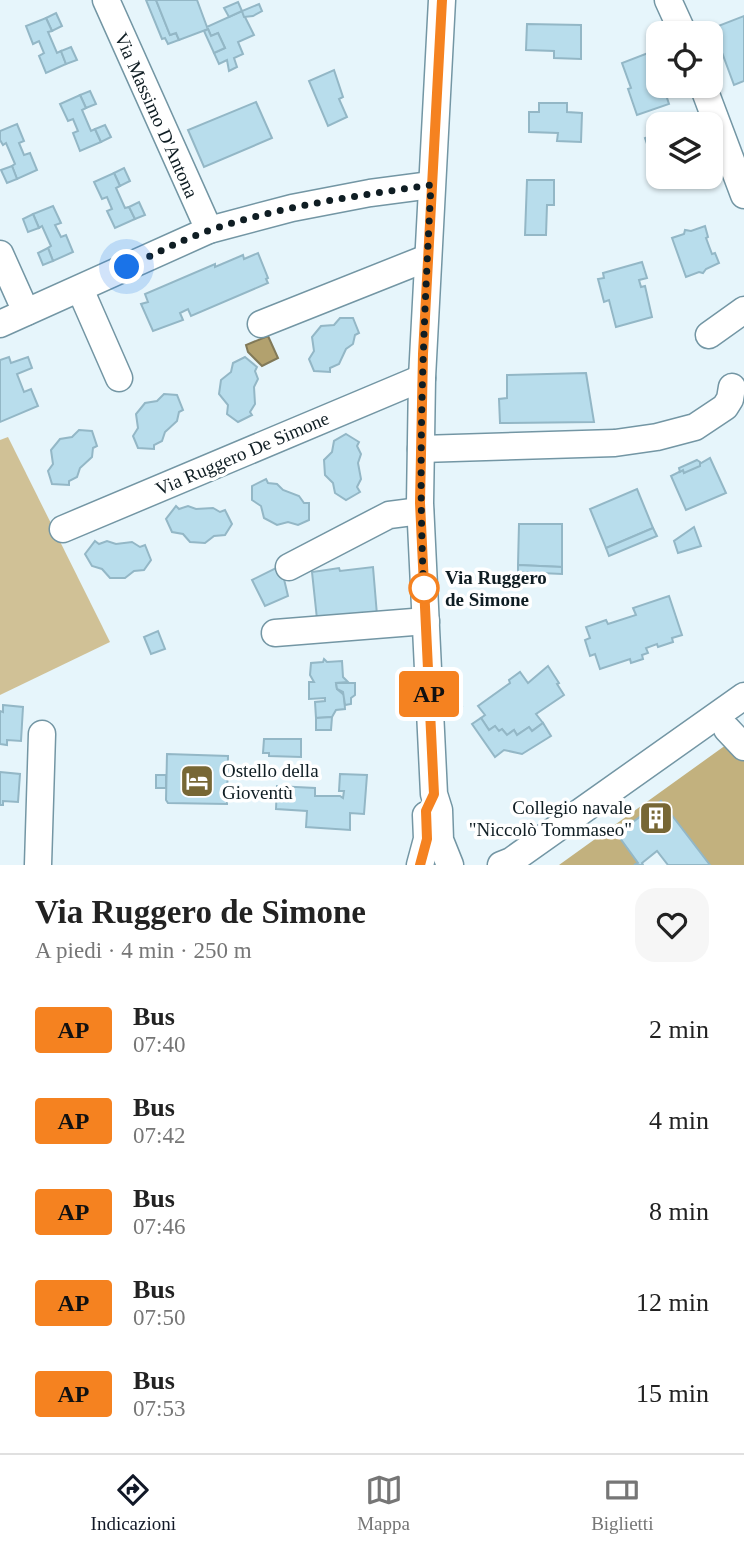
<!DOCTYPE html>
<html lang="it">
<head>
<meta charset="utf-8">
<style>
	body { margin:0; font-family:"Times New Roman",serif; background:#f6f6f6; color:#222; height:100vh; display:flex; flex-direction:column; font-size:26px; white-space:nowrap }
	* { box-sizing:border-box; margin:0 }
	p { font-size:23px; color:#767676 }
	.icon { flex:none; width:38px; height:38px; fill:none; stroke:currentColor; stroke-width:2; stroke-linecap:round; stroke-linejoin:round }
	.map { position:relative; height:865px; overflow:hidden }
	.panel { display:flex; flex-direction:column; background:#fff; flex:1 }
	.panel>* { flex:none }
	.badge { padding:0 14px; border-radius:5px; font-size:24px; line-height:46px }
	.fabs { position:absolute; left:646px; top:21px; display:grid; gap:14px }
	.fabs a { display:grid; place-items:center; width:77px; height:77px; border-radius:14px; background:#fff; box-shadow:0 2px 5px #0004; font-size:35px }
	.you { position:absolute; width:35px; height:35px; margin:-18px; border:5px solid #fff; border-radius:50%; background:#1a73e8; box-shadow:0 0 0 10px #1a73e833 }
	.map>.badge { position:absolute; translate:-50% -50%; box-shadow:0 0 0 4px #fff }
	.round { display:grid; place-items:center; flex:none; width:74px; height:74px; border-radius:21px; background:#f6f6f6 }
	.head { display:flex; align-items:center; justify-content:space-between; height:119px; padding:0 35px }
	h1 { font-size:33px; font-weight:700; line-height:52px }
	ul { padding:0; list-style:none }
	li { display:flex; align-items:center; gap:21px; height:91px; padding:0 35px }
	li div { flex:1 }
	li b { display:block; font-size:26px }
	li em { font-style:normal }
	li .badge { min-width:77px; font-weight:700; text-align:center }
	.tabs { display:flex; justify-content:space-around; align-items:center; height:98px; border-top:2px solid #e0e0e0; background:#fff; font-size:19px; color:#767676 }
	.tabs a { display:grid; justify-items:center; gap:4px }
	.tabs .selected { color:#111827 }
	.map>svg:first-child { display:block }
	.green { fill:#d0c196 }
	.forest { fill:#c2b17e }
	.water { fill:#b2a16e; stroke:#817958; stroke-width:2 }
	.building { fill:#b8ddec; stroke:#93b7c6; stroke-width:2 }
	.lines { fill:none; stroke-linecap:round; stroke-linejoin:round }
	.minor-casing { stroke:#7396a4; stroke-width:29 }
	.minor { stroke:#fff; stroke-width:26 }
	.line-casing { stroke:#fff; stroke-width:16 }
	.line { stroke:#f58220; stroke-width:10 }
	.walk { stroke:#0f1d23; stroke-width:7; stroke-dasharray:0 12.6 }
	.stop-dot { fill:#fff; stroke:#f58220; stroke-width:3.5 }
	.labels { text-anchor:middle; stroke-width:7; stroke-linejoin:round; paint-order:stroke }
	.street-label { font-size:19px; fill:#0f1d23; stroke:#fff }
	.stop-label { font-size:19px; font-weight:bold; fill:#0f1d23; stroke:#fff; text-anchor:start }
	.poi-label { font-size:19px; fill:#0f1d23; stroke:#fff; text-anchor:start }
</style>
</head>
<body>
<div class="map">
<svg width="744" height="865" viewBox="0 0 744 865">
	<rect width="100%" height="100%" fill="#e6f5fb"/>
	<polygon class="green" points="8,437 110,642 0,695 0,440"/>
	<polygon class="forest" points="744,732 744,865 710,865 661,801 618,834 638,863 634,865 559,865"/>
	<polygon class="water" points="268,336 278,358 262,366 248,352 246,345"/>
	<g class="building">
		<polygon points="146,0 156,0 170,35 176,33 179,40 168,44 165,38 162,39"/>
		<polygon points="156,0 197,0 207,27 242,11 254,35 238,42 243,54 234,58 237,67 229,71 227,60 219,64 214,53 225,48 218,33 211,36 208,29 179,40 176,33 170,35"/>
		<polygon points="238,2 242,11 229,17 224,8"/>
		<polygon points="259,4 262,11 253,16 244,17 242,11"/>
		<polygon points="56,13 62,26 52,31 46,18"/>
		<polygon points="744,16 744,81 734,85 713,28"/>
		<polygon points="46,18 52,31 48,32 57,53 61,51 66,64 46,73 39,56 44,53 39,41 33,44 26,26"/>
		<polygon points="527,24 581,25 581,59 554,58 554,51 526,50"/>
		<polygon points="208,29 211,36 218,33 225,48 214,53 204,31"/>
		<polygon points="71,47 77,60 66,64 61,51"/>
		<polygon points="648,53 658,75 658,86 663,86 669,104 637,115 628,89 631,88 622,63"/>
		<polygon points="334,70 343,97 339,99 347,117 328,126 309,81"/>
		<polygon points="90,91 96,104 86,108 80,95"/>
		<polygon points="80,95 86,108 82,110 91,131 95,129 101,142 80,151 73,133 78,131 73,119 68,121 60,104"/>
		<polygon points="256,102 272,138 204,167 188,130"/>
		<polygon points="539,103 567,103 567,112 582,113 581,142 557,141 558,133 529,132 529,112 539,112"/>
		<polygon points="17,124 24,141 19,143 24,155 30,153 37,170 17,179 12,166 15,164 6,143 3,145 0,140 0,131"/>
		<polygon points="105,125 111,137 101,142 95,129"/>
		<polygon points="658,133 658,163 654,164 645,138"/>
		<polygon points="12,166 17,179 7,183 1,170"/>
		<polygon points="124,168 130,181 120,186 114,173"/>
		<polygon points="114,173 120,186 116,188 125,208 129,207 135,219 115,228 107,211 112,209 107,197 102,199 94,182"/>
		<polygon points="668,177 694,177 695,178 671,187"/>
		<polygon points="527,180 554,180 554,205 547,205 546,235 525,235"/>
		<polygon points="139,202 145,215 135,219 129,207"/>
		<polygon points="53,206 61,223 55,225 61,237 66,235 73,252 53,261 48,248 51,246 42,226 39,228 33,214"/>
		<polygon points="33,214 39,228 28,232 23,219"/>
		<polygon points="705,226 708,237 706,238 712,254 715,253 719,263 706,269 703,273 699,272 686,277 672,238 684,234 685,230 691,231"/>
		<polygon points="48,248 53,261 43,265 38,253"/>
		<polygon points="258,253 268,278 266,279 268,283 191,316 188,309 180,313 183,320 153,331 141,304 148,302 145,294 215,264 215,267 243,255 244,259"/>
		<polygon points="642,262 647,278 639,280 641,287 645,286 652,317 616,327 609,300 604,302 598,279 604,278 603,273"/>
		<polygon points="340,318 353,318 359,333 355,335 353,344 346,349 339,364 330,368 330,372 314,371 309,359 314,351 312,337 321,326 334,325"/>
		<polygon points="9,357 11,363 28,357 32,368 17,374 24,392 31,389 38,406 0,422 0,360"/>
		<polygon points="245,357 257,367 255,371 258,379 254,387 255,404 250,412 252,415 238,422 227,414 228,405 219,394 221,380 231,372 233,363"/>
		<polygon points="586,373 594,422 500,423 499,399 507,398 507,375"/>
		<polygon points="164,394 177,395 183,410 179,412 177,421 165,432 162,441 154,445 154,449 138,448 133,436 138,428 136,414 145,403 157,401"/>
		<polygon points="79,430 92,431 97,446 93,448 92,457 80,468 77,477 69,481 69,485 52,484 48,471 53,464 51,450 60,439 72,437"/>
		<polygon points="346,434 359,442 357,446 361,454 358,463 361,479 357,487 360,492 346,500 335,493 333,483 325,475 324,460 332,452 334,441"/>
		<polygon points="710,458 726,493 686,510 671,476 683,470 684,473"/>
		<polygon points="697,460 700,462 700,466 684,473 683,470 680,472 679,468"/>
		<polygon points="266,479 268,483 277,484 283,490 299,496 304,503 309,503 309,520 298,525 288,522 277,525 264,518 261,506 252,500 252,486"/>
		<polygon points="637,489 653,528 606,548 590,509"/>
		<polygon points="176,506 179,509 188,506 196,509 213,508 220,512 225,510 232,524 225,535 214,536 205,543 190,542 183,534 172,532 166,519"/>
		<polygon points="519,524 562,524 562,567 518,565"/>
		<polygon points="694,527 701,546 678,553 674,541"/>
		<polygon points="653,528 657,536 609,556 606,548"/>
		<polygon points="95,541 99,544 107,541 116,544 132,542 140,547 145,545 151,560 144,570 134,571 125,578 110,578 102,569 92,566 85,554"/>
		<polygon points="518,565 562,567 562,574 518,572"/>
		<polygon points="278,567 284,579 288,596 265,606 252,580"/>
		<polygon points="373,567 377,615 317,619 312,572 339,568 340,571"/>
		<polygon points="669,596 682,635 672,638 673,642 658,647 657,644 646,648 648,653 642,655 643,659 631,663 630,659 600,669 595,654 590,656 585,640 590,638 586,627 606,620 608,624 636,615 633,608"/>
		<polygon points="158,631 165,649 151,654 144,637"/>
		<polygon points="324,659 327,662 342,661 343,677 348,682 336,683 337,689 344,695 345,709 336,710 332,717 316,718 315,702 325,701 325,698 309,699 309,682 314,682 310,675 311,663 323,662"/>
		<polygon points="548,666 559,683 557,684 564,695 536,714 543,723 532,731 529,727 517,735 514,730 507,735 502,729 499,731 495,726 489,730 481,718 485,715 478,706 510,683 509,680 520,672 528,683"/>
		<polygon points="336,683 355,683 355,695 351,698 351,704 345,705 343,692 337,689"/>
		<polygon points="453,692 462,706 451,715 442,700"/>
		<polygon points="3,705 23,707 21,741 7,740 7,745 0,744 0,711 3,712"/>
		<polygon points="332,717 331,730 316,730 316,718"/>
		<polygon points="481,718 489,730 495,726 499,731 502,729 507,735 514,730 517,735 529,727 532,731 543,723 551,736 522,754 504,750 495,757 472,724"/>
		<polygon points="264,739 301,739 301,757 269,756 269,753 263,753"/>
		<polygon points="167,754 228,756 227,804 168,803 166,800"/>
		<polygon points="0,772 20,774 18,802 3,801 3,805 0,805"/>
		<polygon points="340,774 367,775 364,814 350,813 350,830 306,827 307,811 276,809 277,786 315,788 315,796 340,796 343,798 344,791 339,791"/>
		<rect x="156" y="775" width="10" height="13"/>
		<polygon points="661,801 710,865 668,865 657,851 642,863 643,865 634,865 638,863 617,834"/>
	</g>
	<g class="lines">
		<g class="minor-casing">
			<g id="minor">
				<polyline points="106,0 209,230"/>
				<polyline points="442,0 422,378 420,503 434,794 439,810 440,840 450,865"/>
				<polyline points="668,0 683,33"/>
				<polyline points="703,86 744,195"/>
				<polyline points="0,254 26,312"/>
				<polyline points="80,289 119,378"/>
				<polyline points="0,324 209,230 292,208 370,193 431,185"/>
				<polyline points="261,324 427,258"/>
				<polyline points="709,335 744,310"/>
				<polyline points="421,449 615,443 657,437 695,427 725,407 730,399 732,387"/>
				<polyline points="63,529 422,378"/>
				<polyline points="289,567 389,515 420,511"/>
				<polyline points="275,633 426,621"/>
				<polyline points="727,729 744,747"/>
				<polyline points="38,865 42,734"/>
				<polyline points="420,865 427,839 426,815"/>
				<polyline points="501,865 511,861 744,696"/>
			</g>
		</g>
		<use href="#minor" class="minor"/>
	</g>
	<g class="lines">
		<g class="line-casing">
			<polyline id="line" points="420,865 427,839 426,811 434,794 420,503 423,354 442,0"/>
		</g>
		<use href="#line" class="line"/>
		<path class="walk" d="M127,267C153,255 179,241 205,232C278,206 356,196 431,185C424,322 417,457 424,594V588"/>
	</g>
	<defs>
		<g id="hotel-square" transform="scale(1.75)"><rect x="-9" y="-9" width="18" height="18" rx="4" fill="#776735" stroke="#fff"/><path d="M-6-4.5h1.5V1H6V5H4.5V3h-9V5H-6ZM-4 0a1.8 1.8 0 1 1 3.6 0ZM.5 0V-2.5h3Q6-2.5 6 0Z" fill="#fff"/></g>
		<g id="building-square" transform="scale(1.75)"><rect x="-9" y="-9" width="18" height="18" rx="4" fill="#776735" stroke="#fff"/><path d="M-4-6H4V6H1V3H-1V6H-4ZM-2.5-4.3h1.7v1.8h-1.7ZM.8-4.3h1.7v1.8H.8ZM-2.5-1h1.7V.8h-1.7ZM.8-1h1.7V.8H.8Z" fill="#fff"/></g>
	</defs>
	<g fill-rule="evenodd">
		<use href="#hotel-square" x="197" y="781"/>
		<use href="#building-square" x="656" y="818"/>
	</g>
	<circle class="stop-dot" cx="424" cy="588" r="14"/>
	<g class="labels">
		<g class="street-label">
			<text transform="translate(157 115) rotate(66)" y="7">Via Massimo D'Antona</text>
			<text transform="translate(242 453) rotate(-23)" y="7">Via Ruggero De Simone</text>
		</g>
		<g class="stop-label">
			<text x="445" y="584">Via Ruggero<tspan x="445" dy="22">de Simone</tspan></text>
		</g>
		<g class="poi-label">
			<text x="222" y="777">Ostello della<tspan x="222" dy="22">Gioventù</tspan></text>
			<text x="632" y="814" text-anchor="end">Collegio navale<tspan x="632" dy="22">"Niccolò Tommaseo"</tspan></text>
		</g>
	</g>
</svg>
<div class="fabs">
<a><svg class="icon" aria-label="locate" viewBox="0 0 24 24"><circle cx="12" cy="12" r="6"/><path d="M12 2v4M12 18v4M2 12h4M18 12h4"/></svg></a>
<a><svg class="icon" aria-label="layers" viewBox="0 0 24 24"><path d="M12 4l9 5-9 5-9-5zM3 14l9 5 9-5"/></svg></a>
</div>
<div class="you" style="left:127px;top:267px"></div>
<b class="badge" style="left:429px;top:694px;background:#f58220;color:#111">AP</b>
</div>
<section class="panel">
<div class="head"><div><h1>Via Ruggero de Simone</h1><p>A piedi · 4 min · 250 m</p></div><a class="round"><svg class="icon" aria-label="heart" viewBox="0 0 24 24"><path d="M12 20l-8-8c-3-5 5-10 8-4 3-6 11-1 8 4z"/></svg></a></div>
<ul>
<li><span class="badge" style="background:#f58220;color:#111">AP</span><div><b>Bus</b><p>07:40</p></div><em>2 min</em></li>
<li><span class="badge" style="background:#f58220;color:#111">AP</span><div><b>Bus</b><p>07:42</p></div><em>4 min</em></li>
<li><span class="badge" style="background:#f58220;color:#111">AP</span><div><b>Bus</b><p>07:46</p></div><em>8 min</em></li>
<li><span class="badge" style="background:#f58220;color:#111">AP</span><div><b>Bus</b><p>07:50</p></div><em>12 min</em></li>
<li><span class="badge" style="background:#f58220;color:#111">AP</span><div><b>Bus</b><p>07:53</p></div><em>15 min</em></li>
</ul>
</section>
<nav class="tabs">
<a class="selected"><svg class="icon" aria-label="directions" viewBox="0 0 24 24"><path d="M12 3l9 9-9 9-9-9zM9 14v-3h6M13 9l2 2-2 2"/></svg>Indicazioni</a>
<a><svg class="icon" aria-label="map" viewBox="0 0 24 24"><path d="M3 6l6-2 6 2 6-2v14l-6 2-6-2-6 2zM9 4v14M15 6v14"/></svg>Mappa</a>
<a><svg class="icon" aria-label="tickets" viewBox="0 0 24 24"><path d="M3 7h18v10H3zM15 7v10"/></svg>Biglietti</a>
</nav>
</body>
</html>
